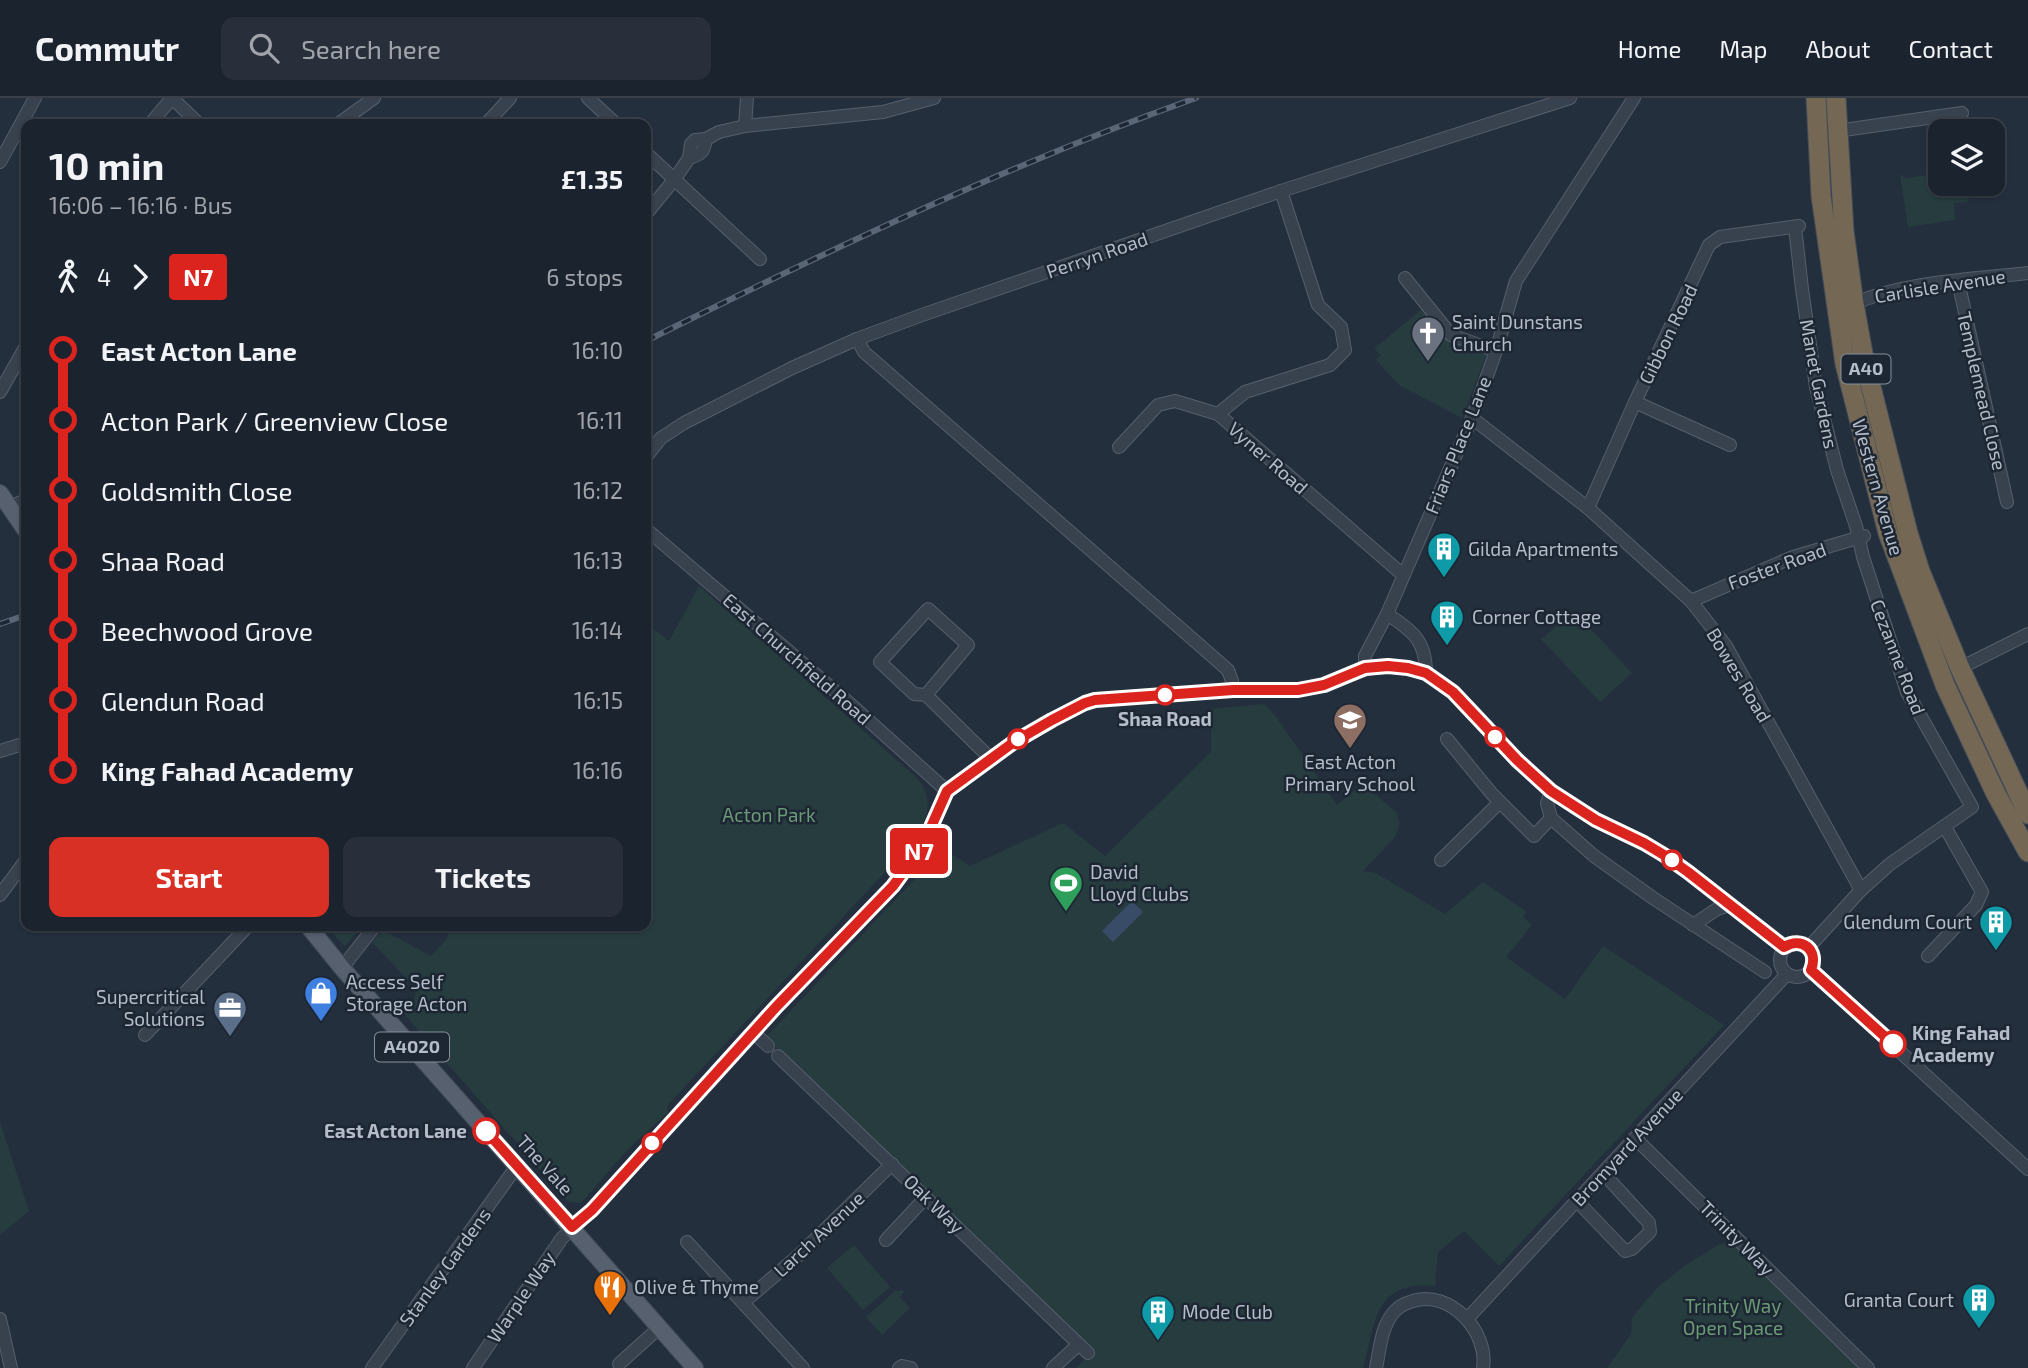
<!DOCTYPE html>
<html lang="en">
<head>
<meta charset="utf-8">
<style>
	body { margin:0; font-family:"Exo 2",sans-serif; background:#282f3a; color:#f1f3f6; height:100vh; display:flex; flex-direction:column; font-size:26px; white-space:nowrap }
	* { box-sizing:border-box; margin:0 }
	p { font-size:23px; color:#a0a4aa }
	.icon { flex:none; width:38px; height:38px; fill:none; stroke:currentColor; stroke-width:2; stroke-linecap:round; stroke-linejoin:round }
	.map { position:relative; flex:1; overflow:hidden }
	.sheet { position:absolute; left:21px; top:21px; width:630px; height:812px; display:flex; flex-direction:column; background:#1b232e; border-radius:14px; box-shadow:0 2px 5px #0004,0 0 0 2px #39404a }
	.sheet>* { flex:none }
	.badge { padding:0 14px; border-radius:5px; font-size:24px; line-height:46px }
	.buttons { position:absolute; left:1928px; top:21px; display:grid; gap:14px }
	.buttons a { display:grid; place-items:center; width:77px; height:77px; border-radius:14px; background:#1b232e; box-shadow:0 2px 5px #0004,0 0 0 2px #39404a; font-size:35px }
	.map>.badge { position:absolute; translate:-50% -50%; box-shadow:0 0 0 4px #fff }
	.legs { display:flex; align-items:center; gap:10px; height:77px; padding:0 28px; font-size:23px }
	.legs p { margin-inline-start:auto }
	.headline { display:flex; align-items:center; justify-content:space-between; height:119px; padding:0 28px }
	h1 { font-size:38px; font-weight:700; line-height:52px }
	.button { display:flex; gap:14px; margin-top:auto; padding:14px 28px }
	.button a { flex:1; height:80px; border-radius:14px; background:#d93025; color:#fff; font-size:28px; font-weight:700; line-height:80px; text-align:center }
	.button a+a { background:#282f3a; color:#f1f3f6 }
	ul { padding:0 28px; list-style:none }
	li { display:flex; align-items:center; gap:24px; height:70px; font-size:26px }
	li i { display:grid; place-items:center; width:10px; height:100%; margin:0 9px; background:currentColor }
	li i::after { content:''; width:18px; height:18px; margin:-9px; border:5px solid; border-radius:50%; background:#1b232e }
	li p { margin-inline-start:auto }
	li:first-child i { background:linear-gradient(#0000 50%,currentColor 0) }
	li:last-child i { background:linear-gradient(currentColor 50%,#0000 0) }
	header { display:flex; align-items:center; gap:42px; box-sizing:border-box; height:98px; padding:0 35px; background:#1b232e; border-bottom:2px solid #39404a }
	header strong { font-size:33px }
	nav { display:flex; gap:38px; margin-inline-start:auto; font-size:24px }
	.search { width:490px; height:63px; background:#282f3a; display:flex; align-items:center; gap:18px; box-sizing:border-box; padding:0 24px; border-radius:14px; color:#a0a4aa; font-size:26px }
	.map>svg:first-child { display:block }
	.green { fill:#263c3f }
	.water { fill:#394c67 }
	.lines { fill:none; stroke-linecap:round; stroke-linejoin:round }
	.minor-casing { stroke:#565f6c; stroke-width:14 }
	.major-casing { stroke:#414a57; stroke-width:18 }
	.highway-casing { stroke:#434c59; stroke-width:21 }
	.minor { stroke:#38414e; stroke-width:12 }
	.major { stroke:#56606e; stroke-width:16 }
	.highway { stroke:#746855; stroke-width:19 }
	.rail-casing { stroke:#5a6575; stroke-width:6 }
	.rail { stroke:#1d2633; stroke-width:3.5; stroke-dasharray:10; stroke-linecap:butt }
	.line-1-casing { stroke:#fff; stroke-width:16 }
	.line-1 { stroke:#dc241f; stroke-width:10 }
	.stop-1-dot { fill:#fff; stroke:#dc241f; stroke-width:3.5 }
	.labels { text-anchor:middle; stroke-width:5; stroke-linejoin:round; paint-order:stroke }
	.shield { fill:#1d2633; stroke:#878f9c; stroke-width:2 }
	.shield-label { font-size:18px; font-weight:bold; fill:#b4bcc9 }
	.street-label { font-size:19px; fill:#b4bcc9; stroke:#1d2633 }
	.poi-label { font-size:19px; fill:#b4bcc9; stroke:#1d2633; text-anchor:start }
	.stop-label { font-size:19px; font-weight:bold; fill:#b4bcc9; stroke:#1d2633 }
	.park-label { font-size:19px; fill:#6b9a76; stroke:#1d2633 }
</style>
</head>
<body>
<header>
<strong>Commutr</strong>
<div class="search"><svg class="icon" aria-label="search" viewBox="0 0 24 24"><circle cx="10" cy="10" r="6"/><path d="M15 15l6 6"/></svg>Search here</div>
<nav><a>Home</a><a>Map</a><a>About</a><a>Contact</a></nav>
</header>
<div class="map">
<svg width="2028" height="1270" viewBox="0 0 2028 1270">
	<rect width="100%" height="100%" fill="#242f3e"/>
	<g class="green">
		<polygon points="1941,75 1941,86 1973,86 1967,104 1954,105 1955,122 1908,129 1900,76 1907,80"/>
		<polygon points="1424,209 1450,241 1488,253 1462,320 1399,287 1376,262 1381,257 1374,251"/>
		<path d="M699,488L917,680C941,707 920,734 901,757L667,1008L668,1015L630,1049L581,1105L569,1104L409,922L402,913L414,902L416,891L372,844L383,832L431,858L446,842L451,828H646V525L669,543Z"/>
		<polygon points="1574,513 1632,575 1600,604 1541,541"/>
		<path d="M1264,606L1274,616L1337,707L1363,686L1396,714L1400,726L1395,739L1363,773L1376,775L1445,816L1483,784L1527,814L1523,819L1532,827L1506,859L1565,901L1603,848L1724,927L1499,1168L1464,1133L1438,1154L1435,1188C1372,1182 1376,1227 1363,1270H1076L1093,1253L766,939L943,751L970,768L1063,725L1105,758L1211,654V611Z"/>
		<polygon points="326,828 362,828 345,848"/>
		<polygon points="0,1024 29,1113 0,1137"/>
		<polygon points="1735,1143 1789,1196 1786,1199 1860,1270 1607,1270 1631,1236 1632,1219 1659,1188 1684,1168 1718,1147"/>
		<polygon points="854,1147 890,1189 863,1212 827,1170"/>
		<polygon points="902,1192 904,1194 900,1199 910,1210 882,1237 866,1219 895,1193"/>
	</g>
	<polygon class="water" points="1132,803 1143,814 1113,844 1102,833"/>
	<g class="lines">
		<g class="minor-casing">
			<g id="minor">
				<polyline points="588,0 616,26"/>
				<polyline points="150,26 172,0 199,26"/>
				<polyline points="338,26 374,0"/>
				<polyline points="486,26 510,0"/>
				<polyline points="745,28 747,0"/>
				<polyline points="1837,33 1962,15"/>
				<polyline points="646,55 760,161"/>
				<path d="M689,60C702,56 704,54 706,41"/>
				<polyline points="0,64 35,0"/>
				<polyline points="1281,93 1318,207 1341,229 1345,252 1330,267 1245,294 1218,316 1403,477"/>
				<polyline points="646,116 674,82 689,60 691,46 695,42 706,41 719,34 745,28 883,14 934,0"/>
				<polyline points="1795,129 1802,191 1816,289 1837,372 1856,428 1863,459 1907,594 1972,709 1890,766 1861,792 1809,849"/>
				<polyline points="1405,180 1451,237 1496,253"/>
				<polyline points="1958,183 2007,404"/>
				<path d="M1854,206C1901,184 1976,181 2028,175"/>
				<polyline points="857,241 864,254 1228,572 1232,583 1233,592"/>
				<polyline points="0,294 26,248"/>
				<polyline points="1635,304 1730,347"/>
				<polyline points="1472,320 1588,410 1691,503 1726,548 1861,792"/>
				<polyline points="1119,349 1158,307 1175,303 1218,316"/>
				<polyline points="646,359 661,340 684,325 792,270 857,241 922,217 1281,93 1570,0"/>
				<polyline points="10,409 26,402"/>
				<polyline points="1588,410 1635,304 1709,147 1720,139 1799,128"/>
				<polyline points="646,431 848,604 947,693"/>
				<polyline points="1691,503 1793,459 1864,438"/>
				<path d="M1387,516C1413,533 1426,543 1426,575"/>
				<polyline points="1365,570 1365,558 1387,516 1472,320 1496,253 1516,183 1634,0"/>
				<polyline points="1960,570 2028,536"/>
				<polyline points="926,597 914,596 880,564 928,511 968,547 926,597 990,660"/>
				<polyline points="1447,641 1492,696 1534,738 1551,720"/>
				<polyline points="0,653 26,645"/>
				<polyline points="1551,693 1547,705 1551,720 1594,758 1653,800 1765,874"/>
				<polyline points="1441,762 1500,704"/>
				<polyline points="0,797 26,762"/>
				<polyline points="1693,827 1717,811 1729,807"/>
				<circle cx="1797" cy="862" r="17"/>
				<polyline points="1928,858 1976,807 1982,794 1945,729"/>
				<polyline points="342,870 375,828"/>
				<polyline points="1811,872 2028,1071"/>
				<polyline points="753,934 768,948"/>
				<polyline points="145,937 248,828"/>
				<polyline points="778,958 1088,1255"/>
				<polyline points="1636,1041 1868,1270"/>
				<polyline points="1577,1103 1625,1153 1632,1151 1650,1134 1649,1125 1603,1075"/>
				<polyline points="886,1142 926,1099"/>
				<polyline points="687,1144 803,1270"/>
				<polyline points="744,1204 799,1157 892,1066"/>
				<polyline points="0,1221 11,1270"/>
				<polyline points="1467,1221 1787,876"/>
				<polyline points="619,1266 660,1229"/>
				<polyline points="372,1270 517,1068"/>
				<path d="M473,1270L562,1140L592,1112L776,909L893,788L924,747L947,693L990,660L1052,622L1085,605L1105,601C1147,598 1190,594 1232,592C1255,591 1279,594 1301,591C1340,586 1367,561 1408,570C1452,580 1486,631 1516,661C1539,686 1567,706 1596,722C1618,734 1641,743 1662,756C1705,783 1744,818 1784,850"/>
				<polyline points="899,1270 902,1268 911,1270"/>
				<polyline points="1053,1270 1078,1247"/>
				<path d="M1376,1270C1380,1251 1381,1229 1394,1214C1399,1208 1406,1205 1413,1203C1450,1191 1489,1234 1483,1270"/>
			</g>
		</g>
		<g class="major-casing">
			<g id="major">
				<polyline points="0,395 26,433"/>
				<polyline points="308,828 342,870 695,1270"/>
			</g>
		</g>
		<g class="highway-casing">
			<g id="highway">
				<polyline points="1816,0 1821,98 1845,266 1888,435 1945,587 1996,696 2028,754"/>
				<polyline points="1836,0 1844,133 1854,206 1864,261 1908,435 1920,473 1960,570 2028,716"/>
			</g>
		</g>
		<use href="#minor" class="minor"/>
		<use href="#major" class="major"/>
		<use href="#highway" class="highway"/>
		<g class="rail-casing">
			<g id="rail">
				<path d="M646,243C825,154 1007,67 1196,0"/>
				<polyline points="0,526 26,517"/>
			</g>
		</g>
		<use href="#rail" class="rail"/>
	</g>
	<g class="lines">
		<g class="line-1-casing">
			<path id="line-1" d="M486,1033L572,1129L592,1112L776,909L893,788L923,747L947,693L1014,644L1052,622L1085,605L1095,602L1233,592H1298L1324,587L1365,570L1388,568L1408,570L1426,575L1453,594L1517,662L1551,693L1596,722L1644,745L1664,757L1688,774L1784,849C1802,838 1819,852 1811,872L1893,946"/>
		</g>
		<use href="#line-1" class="line-1"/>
	</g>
	<defs>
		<g id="church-pin" transform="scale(1.75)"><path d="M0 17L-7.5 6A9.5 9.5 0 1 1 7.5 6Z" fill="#6b7280" stroke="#1d2633"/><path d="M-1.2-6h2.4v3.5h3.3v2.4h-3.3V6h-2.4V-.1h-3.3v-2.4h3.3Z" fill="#fff"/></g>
		<g id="building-pin" transform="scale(1.75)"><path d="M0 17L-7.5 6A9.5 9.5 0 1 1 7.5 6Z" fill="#0f9aa8" stroke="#1d2633"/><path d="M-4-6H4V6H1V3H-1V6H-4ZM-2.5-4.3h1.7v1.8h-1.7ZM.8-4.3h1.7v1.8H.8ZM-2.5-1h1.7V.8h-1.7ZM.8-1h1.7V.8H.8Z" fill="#fff"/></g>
		<g id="school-pin" transform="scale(1.75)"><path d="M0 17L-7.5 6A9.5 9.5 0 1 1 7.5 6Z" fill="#8d6e63" stroke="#1d2633"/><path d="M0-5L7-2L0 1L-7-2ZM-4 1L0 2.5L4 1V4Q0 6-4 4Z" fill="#fff"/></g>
		<g id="stadium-pin" transform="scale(1.75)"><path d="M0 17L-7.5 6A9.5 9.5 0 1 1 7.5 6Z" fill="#2e9e5b" stroke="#1d2633"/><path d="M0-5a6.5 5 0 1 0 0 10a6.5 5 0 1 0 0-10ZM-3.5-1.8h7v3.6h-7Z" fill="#fff"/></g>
		<g id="shop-pin" transform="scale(1.75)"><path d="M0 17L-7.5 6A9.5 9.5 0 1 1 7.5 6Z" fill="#3f7fe0" stroke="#1d2633"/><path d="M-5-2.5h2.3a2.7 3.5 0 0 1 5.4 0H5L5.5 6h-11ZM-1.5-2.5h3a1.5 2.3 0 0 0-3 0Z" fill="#fff"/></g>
		<g id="office-pin" transform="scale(1.75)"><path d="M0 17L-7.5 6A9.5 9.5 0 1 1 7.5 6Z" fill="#5c6f8a" stroke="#1d2633"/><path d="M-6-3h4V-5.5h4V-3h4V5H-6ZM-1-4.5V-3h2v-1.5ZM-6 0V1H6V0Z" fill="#fff"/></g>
		<g id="restaurant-pin" transform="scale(1.75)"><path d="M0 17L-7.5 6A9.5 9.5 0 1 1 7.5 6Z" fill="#e8710a" stroke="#1d2633"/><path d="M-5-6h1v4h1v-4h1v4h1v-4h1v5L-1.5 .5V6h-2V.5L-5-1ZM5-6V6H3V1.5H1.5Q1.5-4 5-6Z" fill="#fff"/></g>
	</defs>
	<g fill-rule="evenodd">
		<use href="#church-pin" x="1428" y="235"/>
		<use href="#building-pin" x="1444" y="451"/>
		<use href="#building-pin" x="1447" y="519"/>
		<use href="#school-pin" x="1350" y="622"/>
		<use href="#stadium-pin" x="1066" y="785"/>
		<use href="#building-pin" x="1996" y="824"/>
		<use href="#shop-pin" x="321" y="895"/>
		<use href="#office-pin" x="230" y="910"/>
		<use href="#restaurant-pin" x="610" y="1189"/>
		<use href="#building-pin" x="1979" y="1202"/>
		<use href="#building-pin" x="1158" y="1214"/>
	</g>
	<g class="stop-1-dot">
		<circle cx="1165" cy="597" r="9"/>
		<circle cx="1495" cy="639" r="9"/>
		<circle cx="1018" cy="641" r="9"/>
		<circle cx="1672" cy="762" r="9"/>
		<circle cx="1893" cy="946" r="12"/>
		<circle cx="486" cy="1033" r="12"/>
		<circle cx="652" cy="1045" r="9"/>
	</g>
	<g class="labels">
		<g class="shield">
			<rect x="1841.5" y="256.5" width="49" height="29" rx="5"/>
			<rect x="375" y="934.5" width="74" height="29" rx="5"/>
		</g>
		<g class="shield-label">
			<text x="1866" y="277">A40</text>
			<text x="412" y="955">A4020</text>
		</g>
		<g class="street-label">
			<text transform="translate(1097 157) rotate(-19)" y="7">Perryn Road</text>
			<text transform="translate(1940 188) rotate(-9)" y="7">Carlisle Avenue</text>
			<text transform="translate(1668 236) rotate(-64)" y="7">Gibbon Road</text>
			<text transform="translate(1819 286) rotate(79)" y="7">Manet Gardens</text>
			<text transform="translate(1982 293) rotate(77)" y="7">Templemead Close</text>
			<text transform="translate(1458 347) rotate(-68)" y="7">Friars Place Lane</text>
			<text transform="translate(1268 360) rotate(41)" y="7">Vyner Road</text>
			<text transform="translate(1878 389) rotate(74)" y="7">Western Avenue</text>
			<text transform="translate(1777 468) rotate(-20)" y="7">Foster Road</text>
			<text transform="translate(1898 559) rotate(69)" y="7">Cezanne Road</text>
			<text transform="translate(797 561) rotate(41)" y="7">East Churchfield Road</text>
			<text transform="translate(1739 577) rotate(59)" y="7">Bowes Road</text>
			<text transform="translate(1627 1049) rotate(-47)" y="7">Bromyard Avenue</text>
			<text transform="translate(545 1067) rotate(48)" y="7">The Vale</text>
			<text transform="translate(934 1106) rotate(44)" y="7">Oak Way</text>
			<text transform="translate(819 1136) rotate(-43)" y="7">Larch Avenue</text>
			<text transform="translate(1737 1140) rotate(45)" y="7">Trinity Way</text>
			<text transform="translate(445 1169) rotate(-54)" y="7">Stanley Gardens</text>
			<text transform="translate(521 1199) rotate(-56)" y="7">Warple Way</text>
		</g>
		<g class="poi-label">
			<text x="1452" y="231">Saint Dunstans<tspan x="1452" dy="22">Church</tspan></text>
			<text x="1468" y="458">Gilda Apartments</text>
			<text x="1472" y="526">Corner Cottage</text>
			<text x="1350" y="671" text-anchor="middle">East Acton<tspan x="1350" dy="22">Primary School</tspan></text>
			<text x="1090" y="781">David<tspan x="1090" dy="22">Lloyd Clubs</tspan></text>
			<text x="1972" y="831" text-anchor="end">Glendum Court</text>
			<text x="346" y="891">Access Self<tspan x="346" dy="22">Storage Acton</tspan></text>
			<text x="205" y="906" text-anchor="end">Supercritical<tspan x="205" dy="22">Solutions</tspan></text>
			<text x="634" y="1196">Olive &amp; Thyme</text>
			<text x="1954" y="1209" text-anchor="end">Granta Court</text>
			<text x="1182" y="1221">Mode Club</text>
		</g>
		<g class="stop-label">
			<text x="1165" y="628">Shaa Road</text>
			<text x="1912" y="942" text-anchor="start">King Fahad<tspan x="1912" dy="22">Academy</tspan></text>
			<text x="467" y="1040" text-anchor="end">East Acton Lane</text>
		</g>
		<g class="park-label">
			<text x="769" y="724">Acton Park</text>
			<text x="1733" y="1215">Trinity Way<tspan x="1733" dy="22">Open Space</tspan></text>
		</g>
	</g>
</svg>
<div class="buttons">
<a><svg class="icon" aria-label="layers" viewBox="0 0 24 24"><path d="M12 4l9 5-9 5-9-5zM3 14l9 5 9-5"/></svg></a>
</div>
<b class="badge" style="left:919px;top:753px;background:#dc241f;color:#fff">N7</b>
<section class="sheet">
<div class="headline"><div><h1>10 min</h1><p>16:06 – 16:16 · Bus</p></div><b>£1.35</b></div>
<div class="legs"><svg class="icon" aria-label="walk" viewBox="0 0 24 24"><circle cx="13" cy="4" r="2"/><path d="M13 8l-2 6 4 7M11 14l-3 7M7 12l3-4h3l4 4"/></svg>4<svg class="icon" aria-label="forward" viewBox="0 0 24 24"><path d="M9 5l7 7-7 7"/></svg><b class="badge" style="background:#dc241f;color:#fff">N7</b><p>6 stops</p></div>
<ul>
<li><i style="color:#dc241f"></i><b>East Acton Lane</b><p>16:10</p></li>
<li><i style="color:#dc241f"></i><span>Acton Park / Greenview Close</span><p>16:11</p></li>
<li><i style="color:#dc241f"></i><span>Goldsmith Close</span><p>16:12</p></li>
<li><i style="color:#dc241f"></i><span>Shaa Road</span><p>16:13</p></li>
<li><i style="color:#dc241f"></i><span>Beechwood Grove</span><p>16:14</p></li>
<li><i style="color:#dc241f"></i><span>Glendun Road</span><p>16:15</p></li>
<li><i style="color:#dc241f"></i><b>King Fahad Academy</b><p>16:16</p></li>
</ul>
<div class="button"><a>Start</a><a>Tickets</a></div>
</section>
</div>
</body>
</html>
